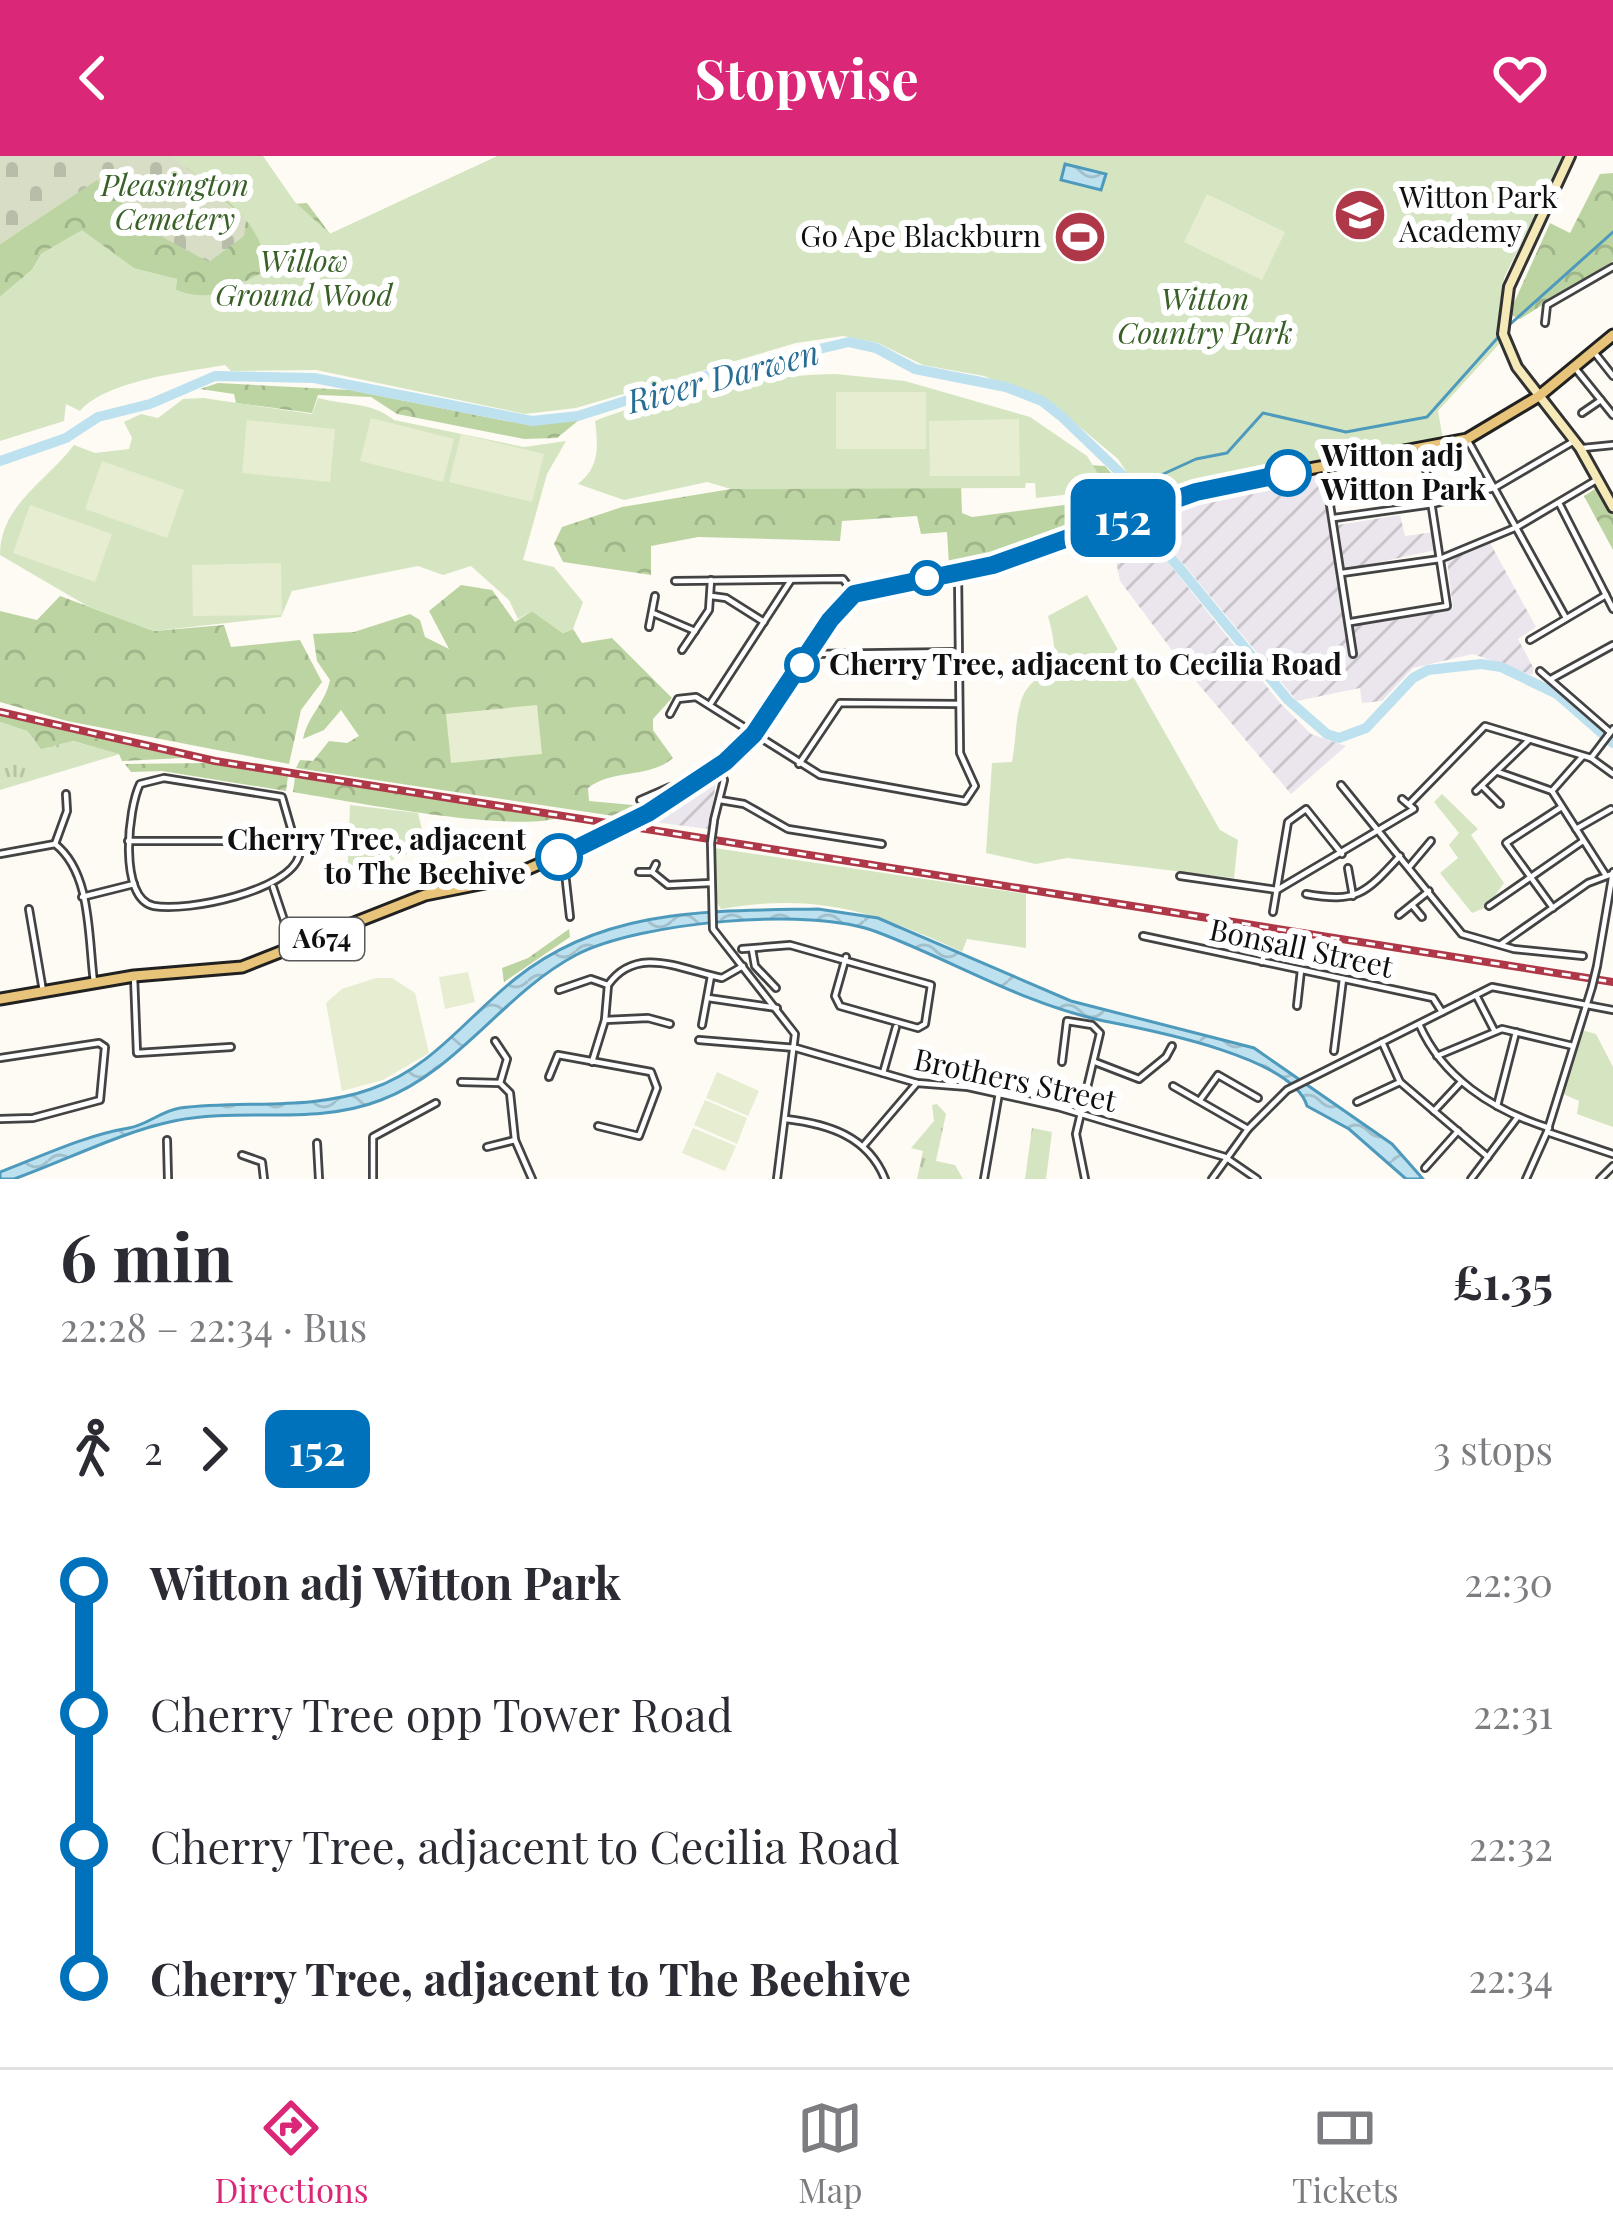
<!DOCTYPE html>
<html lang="en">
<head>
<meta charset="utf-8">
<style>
	body { margin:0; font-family:"Playfair Display",serif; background:#f2f2f3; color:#2b2b33; height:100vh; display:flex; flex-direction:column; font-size:45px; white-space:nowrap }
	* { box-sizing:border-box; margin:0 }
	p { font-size:39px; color:#7c7c81 }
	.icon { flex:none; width:66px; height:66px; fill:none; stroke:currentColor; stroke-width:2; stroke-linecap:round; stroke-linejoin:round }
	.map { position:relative; height:1023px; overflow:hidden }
	.details { display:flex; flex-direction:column; background:#fff; flex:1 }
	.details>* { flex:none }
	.badge { padding:0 24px; border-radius:18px; font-size:42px; line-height:78px }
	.map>.badge { position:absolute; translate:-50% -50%; box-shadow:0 0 0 6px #fff }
	.legs { display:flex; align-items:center; gap:18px; height:132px; padding:0 60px; font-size:39px }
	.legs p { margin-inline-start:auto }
	.summary { display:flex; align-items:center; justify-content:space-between; height:204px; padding:0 60px }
	h1 { font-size:66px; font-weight:700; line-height:90px }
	ul { padding:0 60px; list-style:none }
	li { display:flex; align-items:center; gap:42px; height:132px; font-size:45px }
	li i { display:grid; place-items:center; width:18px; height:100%; margin:0 15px; background:currentColor }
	li i::after { content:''; width:30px; height:30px; margin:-15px; border:9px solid; border-radius:50%; background:#fff }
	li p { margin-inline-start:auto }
	li:first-child i { background:linear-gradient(#0000 50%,currentColor 0) }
	li:last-child i { background:linear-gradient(currentColor 50%,#0000 0) }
	header { display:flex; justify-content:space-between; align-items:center; height:156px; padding:0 60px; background:#db2777; color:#fff; font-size:54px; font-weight:700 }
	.tabs { display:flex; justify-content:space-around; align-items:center; height:168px; border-top:3px solid #e1e1e2; background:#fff; font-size:33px; color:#7c7c81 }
	.tabs a { display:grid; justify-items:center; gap:6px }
	.tabs .on { color:#db2777 }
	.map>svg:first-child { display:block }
	.industrial { fill:url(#industrial-furrows) }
	.grass { fill:url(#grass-tufts) }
	.forest { fill:url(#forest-crowns) }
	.cemetery { fill:url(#cemetery-stones) }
	.park { fill:#d6e5c1 }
	.pitch { fill:#e6edd1 }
	.water { fill:url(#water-waves); stroke:#4e9abd; stroke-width:3 }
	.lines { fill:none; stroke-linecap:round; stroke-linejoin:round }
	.stream { stroke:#4e9abd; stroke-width:3 }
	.river { stroke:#bee1ef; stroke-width:10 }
	.minor-casing { stroke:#434343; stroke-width:10 }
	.secondary-casing { stroke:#323232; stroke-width:14 }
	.primary-casing { stroke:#212121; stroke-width:15 }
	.minor { stroke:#fff; stroke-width:4.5 }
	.secondary { stroke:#f5e9b7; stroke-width:8 }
	.primary { stroke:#e8c47a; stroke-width:9 }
	.rail-casing { stroke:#af3848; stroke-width:8 }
	.rail { stroke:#fff; stroke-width:3; stroke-dasharray:9; stroke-linecap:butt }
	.minor-bridge-casing { stroke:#434343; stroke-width:10; stroke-linecap:butt }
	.primary-bridge-casing { stroke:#212121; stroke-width:15; stroke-linecap:butt }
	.minor-bridge { stroke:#fff; stroke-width:4.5 }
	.primary-bridge { stroke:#e8c47a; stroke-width:9 }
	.line-1-casing { stroke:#fff; stroke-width:27 }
	.line-1 { stroke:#0072bc; stroke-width:18 }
	.stop-1-dot { fill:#fff; stroke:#0072bc; stroke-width:6 }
	.labels { text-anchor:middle; stroke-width:12; stroke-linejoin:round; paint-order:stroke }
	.shield { fill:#fff; stroke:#585858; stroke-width:3 }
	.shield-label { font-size:27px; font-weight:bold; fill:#101010 }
	.park-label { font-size:30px; font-style:italic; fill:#386027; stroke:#fff }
	.poi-label { font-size:30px; fill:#101010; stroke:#fff; text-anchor:start }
	.stop-label { font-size:30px; font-weight:bold; fill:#101010; stroke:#fff; text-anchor:start }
	.street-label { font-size:30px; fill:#101010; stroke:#fff }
	.water-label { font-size:33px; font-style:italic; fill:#286d93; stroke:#fff }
</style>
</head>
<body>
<header><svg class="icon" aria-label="back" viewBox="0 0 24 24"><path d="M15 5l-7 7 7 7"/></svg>Stopwise<svg class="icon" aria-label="heart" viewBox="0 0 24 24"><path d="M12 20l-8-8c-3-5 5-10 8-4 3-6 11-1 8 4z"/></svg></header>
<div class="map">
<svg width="1613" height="1023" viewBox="0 0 1613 1023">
	<defs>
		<pattern id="industrial-furrows" width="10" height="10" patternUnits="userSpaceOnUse" patternTransform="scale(3)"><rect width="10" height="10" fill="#ebe6ed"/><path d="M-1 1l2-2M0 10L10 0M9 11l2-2" fill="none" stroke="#c8c4ca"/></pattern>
		<pattern id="grass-tufts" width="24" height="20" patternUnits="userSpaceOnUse" patternTransform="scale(3)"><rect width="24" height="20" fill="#d6e5c1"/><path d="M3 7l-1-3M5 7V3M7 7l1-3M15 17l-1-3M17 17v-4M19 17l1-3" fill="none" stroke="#b7c3a5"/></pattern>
		<pattern id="forest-crowns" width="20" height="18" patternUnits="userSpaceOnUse" patternTransform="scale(3)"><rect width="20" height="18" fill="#bcd4a2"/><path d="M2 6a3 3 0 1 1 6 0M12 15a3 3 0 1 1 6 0" fill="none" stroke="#a1b58a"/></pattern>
		<pattern id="cemetery-stones" width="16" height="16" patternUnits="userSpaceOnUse" patternTransform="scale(3)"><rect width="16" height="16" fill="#d8dec6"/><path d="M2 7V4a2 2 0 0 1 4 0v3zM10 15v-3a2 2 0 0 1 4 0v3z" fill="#b8bda9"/></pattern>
		<pattern id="water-waves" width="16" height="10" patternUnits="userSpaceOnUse" patternTransform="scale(3)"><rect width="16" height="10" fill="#bee1ef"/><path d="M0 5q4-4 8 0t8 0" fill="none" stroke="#a2c0cc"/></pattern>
	</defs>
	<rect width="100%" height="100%" fill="#fdfbf4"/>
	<g class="industrial">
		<polygon points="1322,316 1332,370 1400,359 1405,380 1434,376 1436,394 1338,415 1346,469 1453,452 1447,403 1489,385 1536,471 1518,483 1534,513 1532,519 1473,498 1413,512 1382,545 1362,547 1360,532 1297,545 1166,387 1152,359 1215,337"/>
		<polygon points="1136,366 1280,547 1311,578 1346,590 1291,638 1189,517 1120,425 1110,375"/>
		<polygon points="717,619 709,673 645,665 712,621"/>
	</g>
	<g class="grass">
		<polygon points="0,566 27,575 35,586 53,590 72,585 120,598 0,634"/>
		<polygon points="937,948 946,958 936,1005 955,1009 963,1023 917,1023 923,995 911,992 934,965 932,949"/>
		<polygon points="1032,972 1052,976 1046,1023 1025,1023"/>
	</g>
	<g class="forest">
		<path d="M173,0L292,48L307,47L330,78L498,0H717L243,126C221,144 201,144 175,134L177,123L42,97L32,114L0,141V88L97,23L153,76L246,64Z"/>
		<polygon points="1613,17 1613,105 1520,163 1509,158 1550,67 1570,77 1600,18"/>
		<polygon points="218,227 350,234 511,266 579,264 557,282 524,283 397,258 371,241 318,239 312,257 236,247 234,238 200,233"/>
		<polygon points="1089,309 1105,310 1137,346 1120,353"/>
		<polygon points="961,330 962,357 972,361 1087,346 1102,347 1111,357 1034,388 949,409 947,376 921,378 917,360 842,365 840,385 698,381 651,390 651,419 563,406 554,388 562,371 622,351 731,333"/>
		<polygon points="1598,331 1613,358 1613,394 1584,340"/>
		<path d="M461,429L492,434L515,466L532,455L563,477L573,473L582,487L612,482L672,542L653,563V574L673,602C649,623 614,612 588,632L589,645L633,649L668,639L627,662L296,612L300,604L313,605L329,585L347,587L359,580L341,554L324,574L303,583C308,559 325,548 330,524L317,505L313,478L354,476L410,458L420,464L425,481L449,493L429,455Z"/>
		<polygon points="60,440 154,475 224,469 231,491 300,484 322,526 301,554 289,608 67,565 0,546 0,455 37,464"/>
		<polygon points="0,559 184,602 122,605 119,598 73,585 41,593 27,575 0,566"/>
		<polygon points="207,607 288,620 286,635 162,615 131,616 125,608"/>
		<path d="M295,621L560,661C517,678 347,645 293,636Z"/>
		<polygon points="569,773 570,781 504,826 502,812 528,802"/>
	</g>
	<polygon class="cemetery" points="0,0 173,0 246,64 244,80 209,106 153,76 97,24 0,88"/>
	<g class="park">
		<path d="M173,0H263L295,46L330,78L498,0H1564L1504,122L1501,186L1438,255L1443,283L1212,322L1145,344L1118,303L1050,246L984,220L923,209L878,187L843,180L796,187L576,252L525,258L316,214L231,215L225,209C186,216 107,224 80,255L66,248L64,265L0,285V141L32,114L42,97L82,74L134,112L177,123L176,134C213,148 232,132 265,115C268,65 208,31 173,0Z"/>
		<path d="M836,218L905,225L1030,261L1087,300L1120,353L1111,340L1090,336L1036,342L1035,327H1026L1025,332L731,333L707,326L624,344L578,328C598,312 599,295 595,265C661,239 765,219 836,218Z"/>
		<path d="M203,242L312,258L318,242C347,250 370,245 394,264L524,291L566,285L547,318L523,404L554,411L583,446L573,473L563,477L532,455L518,463L509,444L471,410L443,419L418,410L292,435L281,461L154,475L89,451L0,399C0,349 47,325 74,289L95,297L129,293L132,282L124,266L141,258L158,262L183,243Z"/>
		<path d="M1087,439L1220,674L1238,684L1234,722L1067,702L1036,708L986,697L992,607L1012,606C1016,587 1015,567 1020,549C1032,504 1069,536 1048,460Z"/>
		<polygon points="1442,638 1478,673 1471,679 1504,727 1487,751 1472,757 1440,717 1458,702 1449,689 1459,677 1434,646"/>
		<polygon points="350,649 418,657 426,690 347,723"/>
		<path d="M714,692L1026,738V792L967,783L962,796C877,756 817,736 721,753L716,745Z"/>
		<polygon points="1581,874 1596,878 1613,911 1613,971 1577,958 1579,945 1561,937"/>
	</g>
	<g class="pitch">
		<polygon points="1207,38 1285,76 1262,124 1184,86"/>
		<rect x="836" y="236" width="90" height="57"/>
		<polygon points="371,262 454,283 443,326 360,305"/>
		<polygon points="1019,263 1020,320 930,320 929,265"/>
		<polygon points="247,264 335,273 330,326 242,317"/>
		<polygon points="461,278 544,298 532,346 449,326"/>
		<polygon points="102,305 184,334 167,382 85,353"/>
		<polygon points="30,349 112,378 95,426 13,397"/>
		<polygon points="281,407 282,459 193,460 192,409"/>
		<polygon points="537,549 542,598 451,607 446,558"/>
		<polygon points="468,816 475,846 445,853 439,821"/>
		<polygon points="376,822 392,822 415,837 429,897 383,924 342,935 326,847 342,833"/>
		<polygon points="717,916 759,935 748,960 706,942"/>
		<polygon points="705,944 747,962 737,988 694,969"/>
		<polygon points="693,972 736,990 725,1015 682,997"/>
	</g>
	<g class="water">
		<polygon points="1065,8 1106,18 1101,34 1061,24"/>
		<path d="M818,753L878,762L1071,845L1254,892L1392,988L1423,1023H1406L1349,973L1307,950C1293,901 1150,874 1104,865C1023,848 954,805 877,776C811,750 639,766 576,799C504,837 458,915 381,944C315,970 242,951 174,965C121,976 67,1004 14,1023H0V1016C42,1000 86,979 129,972C147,969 161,955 180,952C243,944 310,955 371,933C432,912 466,862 515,823C604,751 710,755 818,753Z"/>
	</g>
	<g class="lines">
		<g class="stream">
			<polyline points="1507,171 1613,76"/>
			<polyline points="1135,331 1196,303 1227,297 1263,257 1346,276 1427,261 1501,178"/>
		</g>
		<polyline class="river" points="0,305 66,282 98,261 150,248 215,220 314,222 532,265 578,260 700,221 849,186 876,192 915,213 1006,231 1042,245 1061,260 1135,331 1163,392 1288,544 1327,578 1339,582 1366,572 1413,522 1428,514 1481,508 1501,511 1557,538 1613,587"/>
		<g class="minor-casing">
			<g id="minor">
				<polyline points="1545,167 1547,149 1613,111"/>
				<polyline points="1594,196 1613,220"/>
				<polyline points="1575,212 1613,259"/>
				<polyline points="1582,257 1601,244"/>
				<polyline points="1467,283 1566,462"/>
				<polyline points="1583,292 1613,289"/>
				<polyline points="1324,310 1353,498"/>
				<polyline points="1559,347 1613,453"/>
				<polyline points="1334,362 1433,348 1494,332 1574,285"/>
				<polyline points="1342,417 1440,403 1517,371 1598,323"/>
				<polyline points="675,425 843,423 854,438"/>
				<polyline points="711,440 726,442 764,466"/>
				<polyline points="653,457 695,475"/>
				<polyline points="1351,466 1447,450 1423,293"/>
				<polyline points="649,471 655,440"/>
				<polyline points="1530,484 1606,439"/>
				<polyline points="682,494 709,454 711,424"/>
				<polyline points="810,498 958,496"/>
				<polyline points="1540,515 1610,576"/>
				<polyline points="1551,523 1613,489"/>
				<polyline points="711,547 791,424"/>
				<polyline points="670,558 678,543 696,541 820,619 965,645 975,630 960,597 958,417"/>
				<polyline points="1591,602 1613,573"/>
				<polyline points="799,608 840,547 959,548"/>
				<polyline points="1498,616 1552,635 1605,718"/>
				<path d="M164,622L282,641L299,700C289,735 188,756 154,750C118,743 128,652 140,628Z"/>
				<polyline points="1341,629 1462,778 1514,793 1583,800"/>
				<polyline points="1482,630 1500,648"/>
				<polyline points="1476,635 1529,584"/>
				<polyline points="1552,635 1582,601"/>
				<polyline points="640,644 670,631 674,635"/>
				<polyline points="720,644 744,648 788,673 882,688"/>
				<polyline points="1410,647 1485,570 1591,602 1613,618"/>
				<polyline points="714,664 724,624 719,611"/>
				<polyline points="1576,673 1611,653"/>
				<polyline points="128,685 230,685"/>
				<polyline points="711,687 713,773 795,878 777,1023"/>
				<polyline points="55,688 67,655 66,638"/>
				<path d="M0,698L55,688C92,717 88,782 94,826"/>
				<polyline points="563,699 570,761"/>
				<polyline points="656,708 652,716 668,729 711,727"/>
				<polyline points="1410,710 1431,685"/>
				<polyline points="1348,712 1353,740"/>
				<polyline points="639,716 652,716"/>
				<polyline points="1180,720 1277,734"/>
				<polyline points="273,731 292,788"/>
				<polyline points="1277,734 1414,653 1402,643"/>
				<path d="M1306,738C1357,747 1365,738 1400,700"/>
				<polyline points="82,741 134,728"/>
				<polyline points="1412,749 1422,761"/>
				<polyline points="1489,750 1583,685"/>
				<polyline points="1553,752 1506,687 1560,652"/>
				<polyline points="29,753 43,835"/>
				<polyline points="1273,756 1288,666 1306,653 1342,698"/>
				<polyline points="1399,759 1429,735"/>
				<polyline points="1143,780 1433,842 1442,856"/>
				<polyline points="1501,788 1588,727 1612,718"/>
				<polyline points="742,793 790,789 931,829 925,868 918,872 840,850 835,840 846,801"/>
				<polyline points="752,793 755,810 776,832"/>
				<polyline points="1262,806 1269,781"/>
				<polyline points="1597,810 1613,716"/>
				<polyline points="134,820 137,897 231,891"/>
				<polyline points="559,834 591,823 608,829"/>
				<polyline points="1476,839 1494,874"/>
				<polyline points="708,842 777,852"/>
				<polyline points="1297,850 1301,814"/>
				<polyline points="605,864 648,862 670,868"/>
				<path d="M1419,868C1442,921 1492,954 1549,972"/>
				<polyline points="702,869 711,820"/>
				<polyline points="699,884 796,892 917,927 968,931 1058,951 1225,1001 1257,1023"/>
				<polyline points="495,885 507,903 500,927"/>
				<polyline points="1382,886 1400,926 1488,1001"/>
				<polyline points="1334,895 1343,823"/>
				<polyline points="1437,900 1502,873 1573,890"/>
				<polyline points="0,902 99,887 105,891 100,944 33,962 0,963"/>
				<path d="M592,906L605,864L608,829C637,788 682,814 722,822L743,810"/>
				<polyline points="1062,906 1067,865 1092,869 1100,877 1076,978 1085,1023"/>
				<polyline points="1095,906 1139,923 1166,901 1172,890"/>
				<polyline points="883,917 896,871"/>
				<polyline points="549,921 558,899 651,916 657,932 639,980 598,970"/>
				<polyline points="461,926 500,927 510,937 515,984 532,1023"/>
				<polyline points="1173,930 1248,973"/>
				<polyline points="1200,944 1218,919 1258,942"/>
				<polyline points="1357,946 1400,926"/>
				<polyline points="1497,950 1516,876"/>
				<polyline points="1434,955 1461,926"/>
				<path d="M786,963C828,968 868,980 885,1023"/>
				<polyline points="1550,977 1613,998"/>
				<polyline points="167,984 168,1023"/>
				<polyline points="317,987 319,1023"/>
				<polyline points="864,989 917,927"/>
				<polyline points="487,991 515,984"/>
				<polyline points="242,999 262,1006 264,1023"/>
				<polyline points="1425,1012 1458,975"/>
				<polyline points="373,1023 373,981 436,947"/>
				<polyline points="984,1023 999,937"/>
				<polyline points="1212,1023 1248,973 1287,934 1492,831 1613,854"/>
				<polyline points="1471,1023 1517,962"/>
				<polyline points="1526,1023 1547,976 1592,831"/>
				<polyline points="1600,1023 1613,1010"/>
			</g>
		</g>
		<g class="secondary-casing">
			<polyline id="secondary" points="1570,0 1509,131 1503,178 1517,211 1580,292 1613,351"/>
		</g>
		<g class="primary-casing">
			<g id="primary">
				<polyline points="648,657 719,611 754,578 830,464 854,438 1029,398 1214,331 1467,283 1539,240 1613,179"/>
				<polyline points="0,843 134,820 242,811 425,739 505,723 621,672"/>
			</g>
		</g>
		<use href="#minor" class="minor"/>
		<use href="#secondary" class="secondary"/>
		<use href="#primary" class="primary"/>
		<g class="rail-casing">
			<polyline id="rail" points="0,556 215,605 1613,826"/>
		</g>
		<use href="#rail" class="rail"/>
		<g class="minor-bridge-casing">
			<g id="minor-bridge">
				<polyline points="711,687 714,665"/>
				<polyline points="1592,831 1597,810"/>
			</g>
		</g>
		<g class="primary-bridge-casing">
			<polyline id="primary-bridge" points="621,672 648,657"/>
		</g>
		<use href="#minor-bridge" class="minor-bridge"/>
		<use href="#primary-bridge" class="primary-bridge"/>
	</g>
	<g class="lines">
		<g class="line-1-casing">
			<polyline id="line-1" points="559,701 648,657 725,606 754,578 830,464 854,438 993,409 1196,336 1288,317"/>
		</g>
		<use href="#line-1" class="line-1"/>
	</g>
	<defs>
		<g id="school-disc" transform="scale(2.7)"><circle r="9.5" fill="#af3848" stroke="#fff"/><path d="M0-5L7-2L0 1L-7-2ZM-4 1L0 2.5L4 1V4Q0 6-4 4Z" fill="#fff"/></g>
		<g id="stadium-disc" transform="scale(2.7)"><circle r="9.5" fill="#af3848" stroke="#fff"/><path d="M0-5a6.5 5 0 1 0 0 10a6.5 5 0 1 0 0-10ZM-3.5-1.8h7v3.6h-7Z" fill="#fff"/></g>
	</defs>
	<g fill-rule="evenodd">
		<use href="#school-disc" x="1360" y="59"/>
		<use href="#stadium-disc" x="1080" y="81"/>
	</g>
	<g class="stop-1-dot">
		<circle cx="1288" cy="317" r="21"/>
		<circle cx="927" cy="422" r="15"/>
		<circle cx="802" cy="509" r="15"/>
		<circle cx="559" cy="701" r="21"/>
	</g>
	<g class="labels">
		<rect class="shield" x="280" y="762" width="84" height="42" rx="9"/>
		<g class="shield-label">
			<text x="322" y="792">A674</text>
		</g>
		<g class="park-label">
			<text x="175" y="40">Pleasington<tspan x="175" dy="34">Cemetery</tspan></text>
			<text x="304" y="116">Willow<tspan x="304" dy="34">Ground Wood</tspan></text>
			<text x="1205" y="154">Witton<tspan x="1205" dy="34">Country Park</tspan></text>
		</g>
		<g class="poi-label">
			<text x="1399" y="52">Witton Park<tspan x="1399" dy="34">Academy</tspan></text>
			<text x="1041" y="91" text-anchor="end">Go Ape Blackburn</text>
		</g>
		<g class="stop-label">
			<text x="1321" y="310">Witton adj<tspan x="1321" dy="34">Witton Park</tspan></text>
			<text x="829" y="519">Cherry Tree, adjacent to Cecilia Road</text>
			<text x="526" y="694" text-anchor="end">Cherry Tree, adjacent<tspan x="526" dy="34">to The Beehive</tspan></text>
		</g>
		<g class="street-label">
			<text transform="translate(1301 793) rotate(12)" y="10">Bonsall Street</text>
			<text transform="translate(1015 925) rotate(12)" y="10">Brothers Street</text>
		</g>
		<g class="water-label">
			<text transform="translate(723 221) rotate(-15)" y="12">River Darwen</text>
		</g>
	</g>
</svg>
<b class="badge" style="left:1123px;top:362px;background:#0072bc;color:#fff">152</b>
</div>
<section class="details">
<div class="summary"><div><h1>6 min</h1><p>22:28 – 22:34 · Bus</p></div><b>£1.35</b></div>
<div class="legs"><svg class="icon" aria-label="walk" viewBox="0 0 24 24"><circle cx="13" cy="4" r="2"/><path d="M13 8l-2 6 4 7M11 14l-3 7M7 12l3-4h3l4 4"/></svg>2<svg class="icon" aria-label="forward" viewBox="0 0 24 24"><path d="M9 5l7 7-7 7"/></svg><b class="badge" style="background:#0072bc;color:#fff">152</b><p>3 stops</p></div>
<ul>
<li><i style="color:#0072bc"></i><b>Witton adj Witton Park</b><p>22:30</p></li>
<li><i style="color:#0072bc"></i><span>Cherry Tree opp Tower Road</span><p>22:31</p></li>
<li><i style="color:#0072bc"></i><span>Cherry Tree, adjacent to Cecilia Road</span><p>22:32</p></li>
<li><i style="color:#0072bc"></i><b>Cherry Tree, adjacent to The Beehive</b><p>22:34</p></li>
</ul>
</section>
<nav class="tabs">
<a class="on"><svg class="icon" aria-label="directions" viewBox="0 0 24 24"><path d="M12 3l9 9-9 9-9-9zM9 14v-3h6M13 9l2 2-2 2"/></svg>Directions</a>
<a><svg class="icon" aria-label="map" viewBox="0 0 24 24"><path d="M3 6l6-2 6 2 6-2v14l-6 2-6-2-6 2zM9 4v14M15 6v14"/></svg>Map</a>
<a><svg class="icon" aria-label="tickets" viewBox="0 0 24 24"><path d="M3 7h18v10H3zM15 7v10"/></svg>Tickets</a>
</nav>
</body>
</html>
